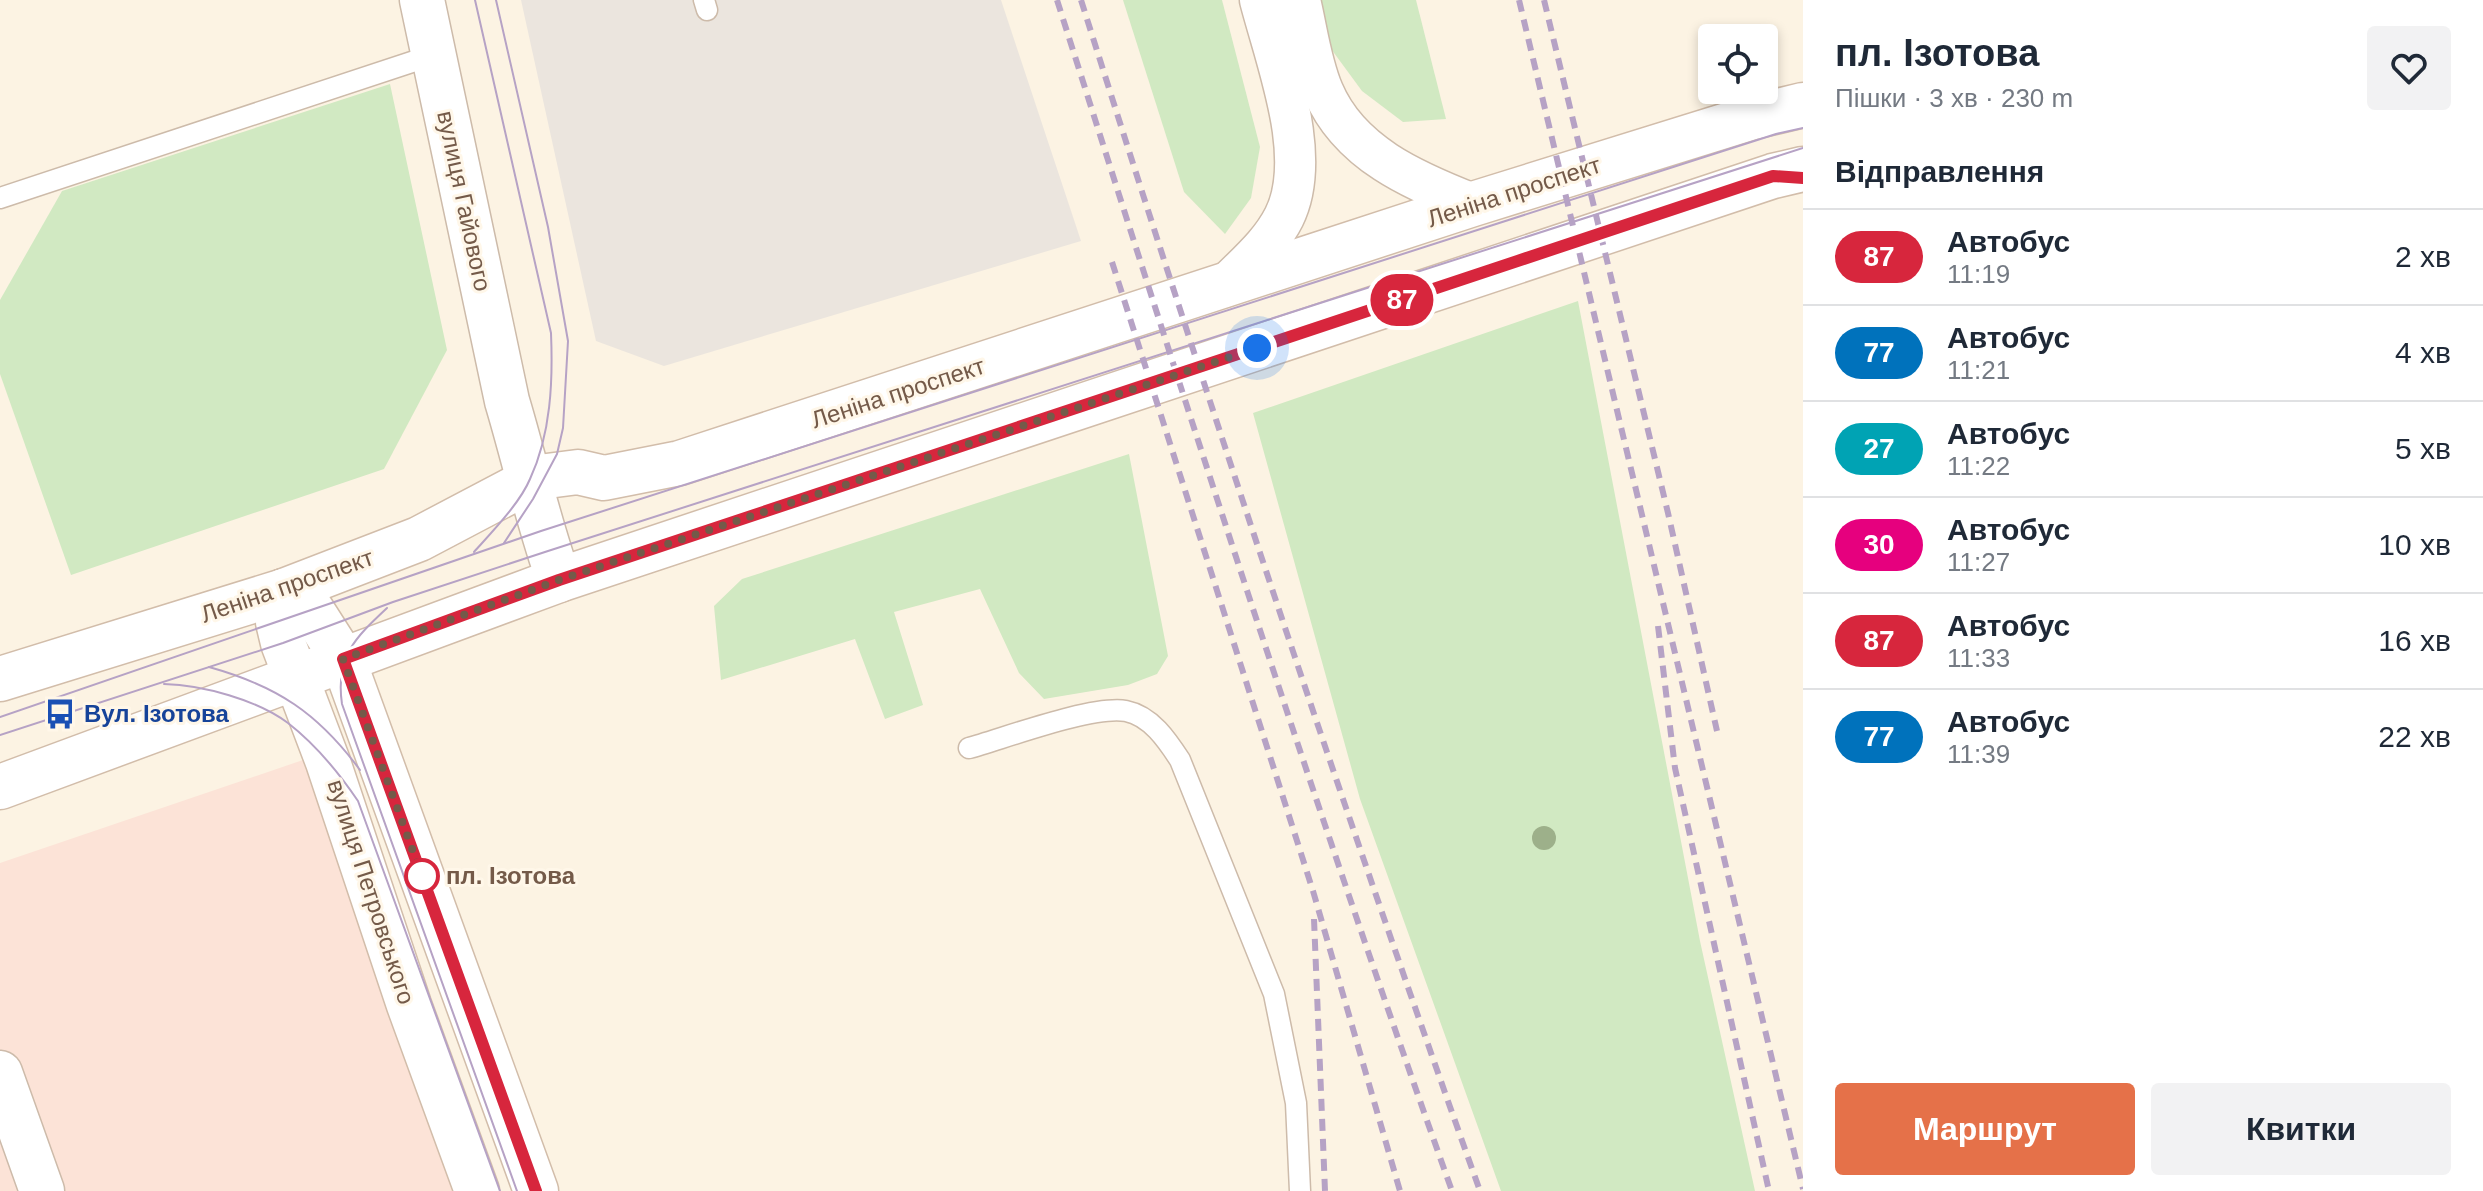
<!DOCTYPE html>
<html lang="uk">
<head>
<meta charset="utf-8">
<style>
	body { margin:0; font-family:Arial,sans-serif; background:#f2f2f3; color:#1f2937; height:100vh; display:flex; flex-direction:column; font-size:30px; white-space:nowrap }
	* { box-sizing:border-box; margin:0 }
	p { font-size:26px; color:#747a83 }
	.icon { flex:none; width:44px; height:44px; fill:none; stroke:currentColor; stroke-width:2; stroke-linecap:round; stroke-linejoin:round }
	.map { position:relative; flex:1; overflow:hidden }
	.side { display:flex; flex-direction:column; background:#fff; width:680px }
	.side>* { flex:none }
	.badge { padding:0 16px; border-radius:26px; font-size:28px; line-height:52px }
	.buttons { position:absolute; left:1698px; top:24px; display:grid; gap:16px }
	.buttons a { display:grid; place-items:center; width:80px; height:80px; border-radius:8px; background:#fff; box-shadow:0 4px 12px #0003; font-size:40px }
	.you { position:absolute; width:40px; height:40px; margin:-20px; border:6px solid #fff; border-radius:50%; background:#1a73e8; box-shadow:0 0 0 12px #1a73e833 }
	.map>.badge { position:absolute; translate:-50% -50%; box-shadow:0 0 0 4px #fff }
	h2 { padding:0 32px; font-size:30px; line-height:72px }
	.round { display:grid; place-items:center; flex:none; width:84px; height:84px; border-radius:8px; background:#f2f2f3 }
	.summary { display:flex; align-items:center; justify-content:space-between; height:136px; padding:0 32px }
	h1 { font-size:38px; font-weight:700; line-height:60px }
	.button { display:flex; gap:16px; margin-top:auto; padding:16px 32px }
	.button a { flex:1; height:92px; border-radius:8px; background:#e57149; color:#fff; font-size:32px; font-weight:700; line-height:92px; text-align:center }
	.button a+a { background:#f2f2f3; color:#1f2937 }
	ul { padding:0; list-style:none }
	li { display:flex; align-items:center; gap:24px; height:96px; padding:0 32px; border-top:2px solid #e0e1e3 }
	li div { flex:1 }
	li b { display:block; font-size:30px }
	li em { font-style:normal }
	li .badge { min-width:88px; font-weight:700; text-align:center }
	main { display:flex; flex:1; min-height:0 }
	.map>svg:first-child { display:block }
	.commercial { fill:#fce3d7 }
	.industrial { fill:#ebe5de }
	.green { fill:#d1e9c2 }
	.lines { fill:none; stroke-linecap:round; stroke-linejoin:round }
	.service-casing { stroke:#cdbbaa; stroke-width:23 }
	.minor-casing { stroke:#cdbbaa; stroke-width:43 }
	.tertiary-casing { stroke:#cdbbaa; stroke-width:47 }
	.secondary-casing { stroke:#d2bdaa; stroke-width:47 }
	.service { stroke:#fff; stroke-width:20 }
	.minor { stroke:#fff; stroke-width:40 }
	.tertiary { stroke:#fff; stroke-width:44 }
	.secondary { stroke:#fff; stroke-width:44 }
	.tram { stroke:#b6a2c5; stroke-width:2 }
	.rail { stroke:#b6a2c5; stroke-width:6; stroke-dasharray:12 8; stroke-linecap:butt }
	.tree { fill:#9db08a }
	.line-casing { stroke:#fff; stroke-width:18 }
	.line { stroke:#d7263d; stroke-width:12 }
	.walk { stroke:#745a49; stroke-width:8; stroke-dasharray:0 14.4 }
	.stop-dot { fill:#fff; stroke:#d7263d; stroke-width:4 }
	.labels { text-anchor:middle; stroke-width:6; stroke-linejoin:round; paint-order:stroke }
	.street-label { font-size:24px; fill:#745a49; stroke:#fff7e9 }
	.transit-label { font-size:24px; font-weight:bold; fill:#164399; stroke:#fff7e9; text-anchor:start }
	.stop-label { font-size:24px; font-weight:bold; fill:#745a49; stroke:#fff7e9; text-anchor:start }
</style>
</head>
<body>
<main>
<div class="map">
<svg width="1803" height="1191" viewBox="0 0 1803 1191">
	<rect width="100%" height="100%" fill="#fcf3e3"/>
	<polygon class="commercial" points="303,760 461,1191 0,1191 0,863"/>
	<polygon class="industrial" points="521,0 1001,0 1081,241 664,366 596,341"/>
	<g class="green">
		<polygon points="1123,0 1222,0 1260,147 1251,198 1225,234 1184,192"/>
		<polygon points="1316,0 1416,0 1446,119 1403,122 1362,91 1326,42"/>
		<polygon points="390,84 447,350 384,469 71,575 0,374 0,300 62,191"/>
		<polygon points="1578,301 1700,941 1755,1191 1501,1191 1360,799 1253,413"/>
		<polygon points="1129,454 1168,656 1157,674 1128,685 1044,699 1019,673 980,589 894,612 923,705 885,719 855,639 721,680 714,606 742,579"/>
	</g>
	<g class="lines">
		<g class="service-casing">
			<g id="service">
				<polyline points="704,0 707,10"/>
				<polyline points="0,198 433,55"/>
				<path d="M969,748C1005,738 1093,705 1126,711C1151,716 1167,740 1180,760L1274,994L1296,1103L1300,1191"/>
			</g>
		</g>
		<g class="minor-casing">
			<g id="minor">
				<path d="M1300,0C1307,29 1311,63 1323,91C1349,153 1414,181 1473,204"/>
				<path d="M1224,287C1245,265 1270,245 1284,217C1314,157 1276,62 1260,0"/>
			</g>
		</g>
		<g class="tertiary-casing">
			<g id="tertiary">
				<path d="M422,0L507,401C525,461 538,522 559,580"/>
				<polyline points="0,1073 42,1191"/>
			</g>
		</g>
		<g class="secondary-casing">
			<g id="secondary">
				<polyline points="284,591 311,609 343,659 536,1191"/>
				<polyline points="284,591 278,622 283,643 328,762 409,1005 477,1191"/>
				<polyline points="0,679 284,591 419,539 529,481 547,476 578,472 604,478 680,463 1473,204 1753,117 1803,105"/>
				<polyline points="0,787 559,580 1773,176 1803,169"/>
			</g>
		</g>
		<use href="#service" class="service"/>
		<use href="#minor" class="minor"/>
		<use href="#tertiary" class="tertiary"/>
		<use href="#secondary" class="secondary"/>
		<g class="tram">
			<polyline points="496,0 548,227 568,341 563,428 557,454 533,499 504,543"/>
			<path d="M474,552C492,532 520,503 530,479C551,434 553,381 551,333L475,0"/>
			<path d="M387,608C355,638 335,657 342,704L517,1191"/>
			<path d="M209,667C277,686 318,713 360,770"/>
			<path d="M164,684C203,685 257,700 288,723C315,744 339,773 358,801L500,1191"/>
			<polyline points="0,717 541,531 1776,134 1803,128"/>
			<polyline points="0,735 283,643 393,602 548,551 1803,148"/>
		</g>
		<g class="rail">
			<path d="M1057,0C1184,399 1311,797 1452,1191"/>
			<path d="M1081,0C1207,399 1339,797 1480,1191"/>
			<polyline points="1519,0 1803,1189"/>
			<polyline points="1544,0 1668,513 1717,731"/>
			<polyline points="1112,262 1313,891 1400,1191"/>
			<polyline points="1658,626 1675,768 1769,1191"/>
			<polyline points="1314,919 1325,1191"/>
		</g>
	</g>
	<circle class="tree" cx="1544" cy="838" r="12"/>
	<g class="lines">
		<g class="line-casing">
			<polyline id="line" points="536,1191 343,659 559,580 1773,176 1803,178"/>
		</g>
		<use href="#line" class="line"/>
		<polyline class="walk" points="422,876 343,659 559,580 1257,348"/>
	</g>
	<defs>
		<g id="bus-bare" transform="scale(2.4)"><path d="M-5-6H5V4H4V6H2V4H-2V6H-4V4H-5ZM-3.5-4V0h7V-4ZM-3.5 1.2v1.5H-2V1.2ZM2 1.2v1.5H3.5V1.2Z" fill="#1a4fb4" stroke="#fff7e9" stroke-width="2.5" paint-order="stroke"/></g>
	</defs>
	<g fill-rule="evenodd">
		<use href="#bus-bare" x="60" y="714"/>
	</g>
	<circle class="stop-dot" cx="422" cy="876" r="16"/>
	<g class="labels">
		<g class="street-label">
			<text transform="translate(1514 192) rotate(-18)" y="8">Леніна проспект</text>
			<text transform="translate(464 201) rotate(78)" y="8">вулиця Гайового</text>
			<text transform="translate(898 393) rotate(-18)" y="8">Леніна проспект</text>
			<text transform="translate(287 586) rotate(-19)" y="8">Леніна проспект</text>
			<text transform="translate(371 892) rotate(72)" y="8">вулиця Петровського</text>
		</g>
		<g class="transit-label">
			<text x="84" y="722">Вул. Ізотова</text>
		</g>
		<g class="stop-label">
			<text x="446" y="884">пл. Ізотова</text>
		</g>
	</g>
</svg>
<div class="buttons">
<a><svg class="icon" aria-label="locate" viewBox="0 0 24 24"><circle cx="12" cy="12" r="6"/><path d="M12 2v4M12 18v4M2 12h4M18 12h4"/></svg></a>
</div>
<div class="you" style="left:1257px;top:348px"></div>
<b class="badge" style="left:1402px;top:300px;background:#d7263d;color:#fff">87</b>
</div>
<section class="side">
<div class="summary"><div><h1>пл. Ізотова</h1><p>Пішки · 3 хв · 230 m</p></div><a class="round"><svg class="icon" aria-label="heart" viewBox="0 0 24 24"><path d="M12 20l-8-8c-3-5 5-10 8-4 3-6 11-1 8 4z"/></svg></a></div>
<h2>Відправлення</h2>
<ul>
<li><span class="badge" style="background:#d7263d;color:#fff">87</span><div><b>Автобус</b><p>11:19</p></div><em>2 хв</em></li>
<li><span class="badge" style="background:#0072bc;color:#fff">77</span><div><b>Автобус</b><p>11:21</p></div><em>4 хв</em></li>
<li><span class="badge" style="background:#00a3b4;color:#fff">27</span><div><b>Автобус</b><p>11:22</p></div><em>5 хв</em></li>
<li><span class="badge" style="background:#e6007e;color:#fff">30</span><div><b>Автобус</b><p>11:27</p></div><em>10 хв</em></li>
<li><span class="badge" style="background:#d7263d;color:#fff">87</span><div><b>Автобус</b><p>11:33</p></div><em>16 хв</em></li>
<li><span class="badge" style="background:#0072bc;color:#fff">77</span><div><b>Автобус</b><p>11:39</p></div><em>22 хв</em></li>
</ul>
<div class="button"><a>Маршрут</a><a>Квитки</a></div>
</section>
</main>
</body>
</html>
